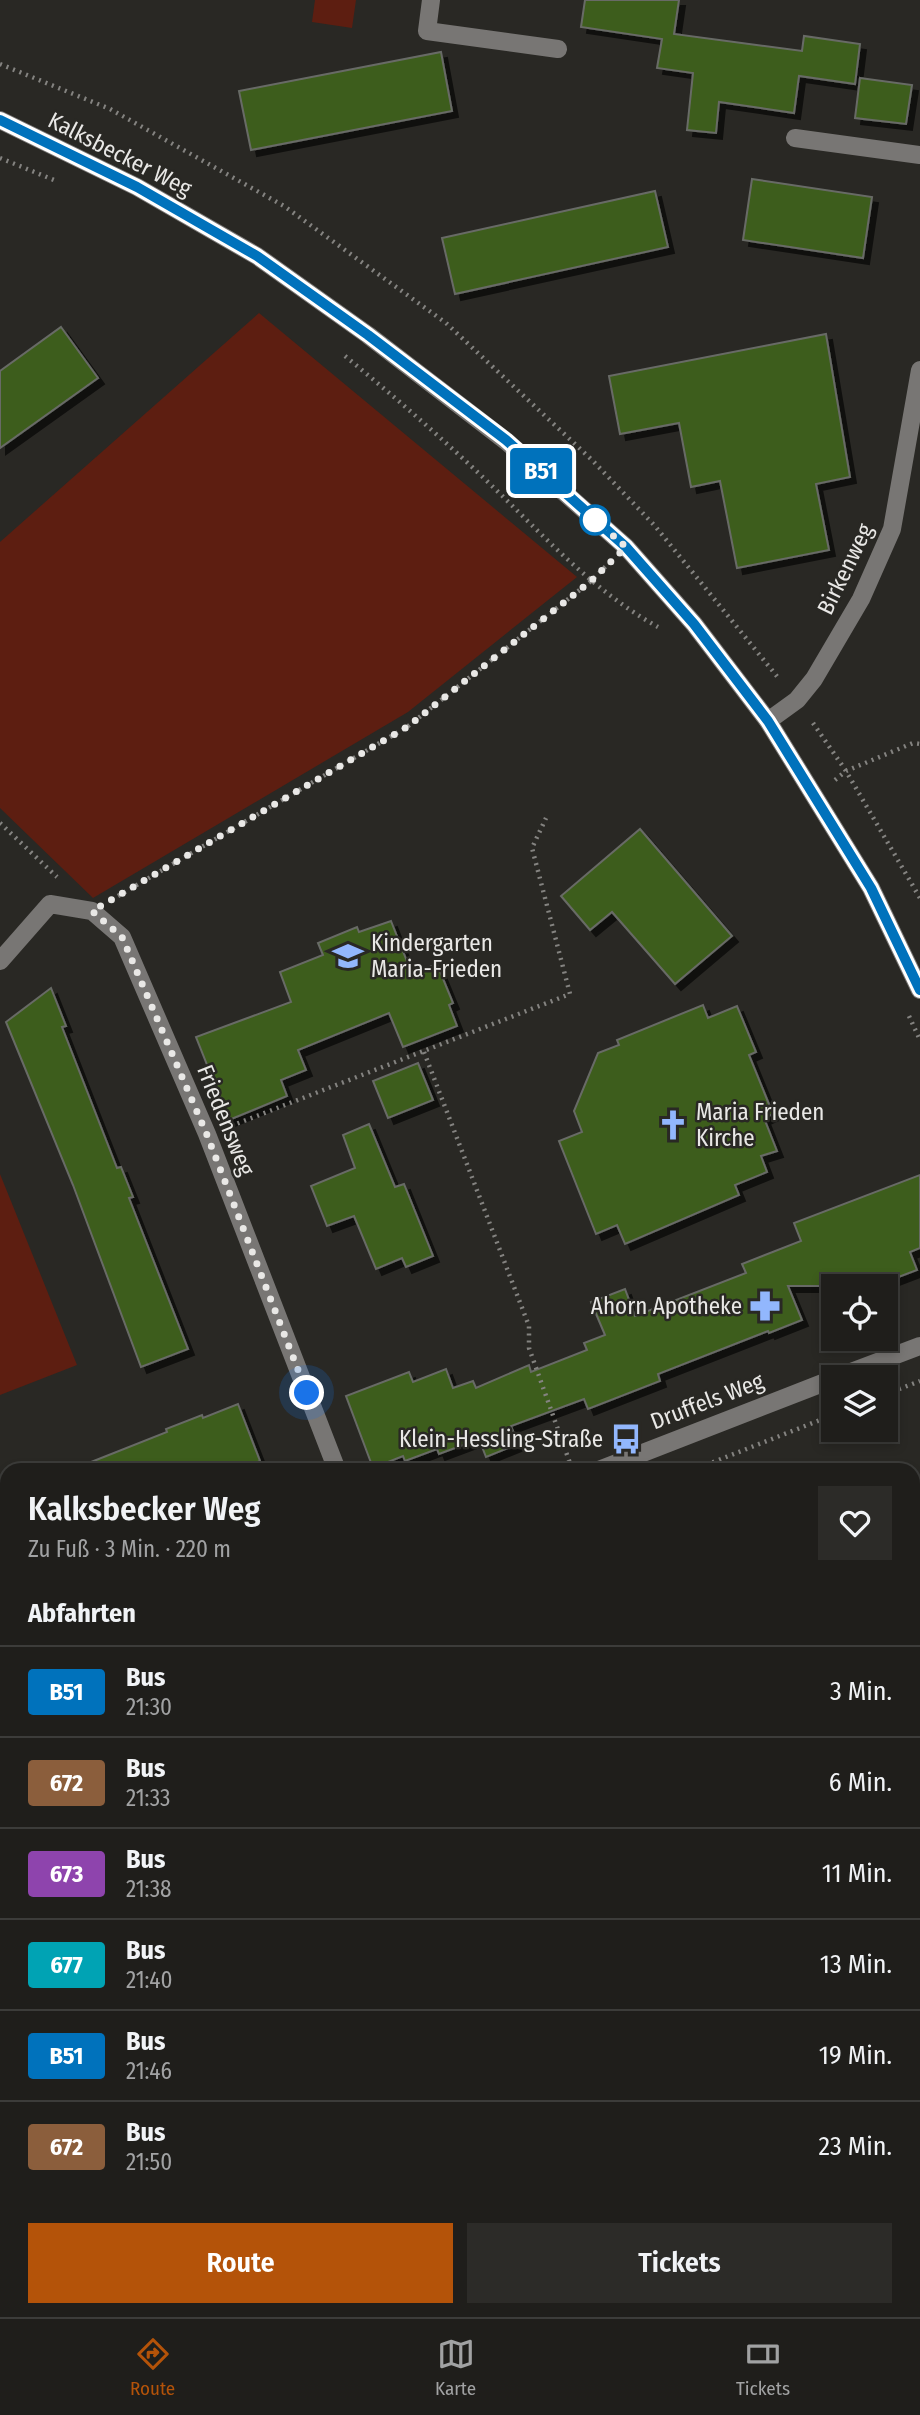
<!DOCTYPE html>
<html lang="de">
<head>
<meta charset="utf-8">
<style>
	body { margin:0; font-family:"Fira Sans Condensed",sans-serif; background:#2c2b28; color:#f1f3f6; height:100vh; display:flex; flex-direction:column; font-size:26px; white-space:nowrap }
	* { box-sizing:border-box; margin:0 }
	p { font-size:23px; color:#a1a2a3 }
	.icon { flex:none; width:38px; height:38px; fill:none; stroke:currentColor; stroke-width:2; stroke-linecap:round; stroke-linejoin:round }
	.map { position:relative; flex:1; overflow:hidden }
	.panel { position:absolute; left:0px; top:1463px; width:920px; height:854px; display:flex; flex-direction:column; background:#1f1e1b; border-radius:21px 21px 0 0; box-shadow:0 4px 10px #0003,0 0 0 2px #3c3c3a }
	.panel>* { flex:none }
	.badge { padding:0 14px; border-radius:5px; font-size:24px; line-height:46px }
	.fabs { position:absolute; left:821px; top:1274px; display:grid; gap:14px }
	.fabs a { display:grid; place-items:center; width:77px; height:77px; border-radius:0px; background:#1f1e1b; box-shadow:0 4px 10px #0003,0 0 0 2px #3c3c3a; font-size:35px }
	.you { position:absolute; width:35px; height:35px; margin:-18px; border:5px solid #fff; border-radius:50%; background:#1a73e8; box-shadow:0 0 0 10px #1a73e833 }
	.map>.badge { position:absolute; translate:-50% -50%; box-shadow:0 0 0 4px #fff }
	h2 { padding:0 28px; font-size:26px; line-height:63px }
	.round { display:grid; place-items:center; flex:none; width:74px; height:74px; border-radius:0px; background:#2c2b28 }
	.headline { display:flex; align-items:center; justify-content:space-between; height:119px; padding:0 28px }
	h1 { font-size:33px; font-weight:600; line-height:52px }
	.cta { display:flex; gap:14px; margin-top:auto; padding:14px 28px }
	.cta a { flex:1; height:80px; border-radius:0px; background:#b45309; color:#fff; font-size:28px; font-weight:600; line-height:80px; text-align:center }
	.cta a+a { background:#2c2b28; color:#f1f3f6 }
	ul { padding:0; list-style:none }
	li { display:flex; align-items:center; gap:21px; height:91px; padding:0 28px; border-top:2px solid #3c3c3a }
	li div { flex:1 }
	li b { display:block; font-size:26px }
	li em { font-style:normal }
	li .badge { min-width:77px; font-weight:700; text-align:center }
	.tabs { display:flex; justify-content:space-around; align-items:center; height:98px; border-top:2px solid #3c3c3a; background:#1f1e1b; font-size:19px; color:#a1a2a3 }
	.tabs a { display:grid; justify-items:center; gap:4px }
	.tabs .current { color:#b45309 }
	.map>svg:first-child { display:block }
	.green { fill:#5d1e11 }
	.building { fill:#3e5d1c; stroke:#686b66; stroke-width:2; filter:url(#shadow) }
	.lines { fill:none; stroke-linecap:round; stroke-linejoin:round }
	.path { stroke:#848380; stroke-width:4.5; stroke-dasharray:2 5; stroke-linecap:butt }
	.minor { stroke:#787674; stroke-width:18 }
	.line-casing { stroke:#fff; stroke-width:16 }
	.line { stroke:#0072bc; stroke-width:10 }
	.walk { stroke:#e9e8e6; stroke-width:7; stroke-dasharray:0 12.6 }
	.stop-dot { fill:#fff; stroke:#0072bc; stroke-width:3.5 }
	.labels { text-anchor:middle; stroke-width:5; stroke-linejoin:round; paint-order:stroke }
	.street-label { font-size:23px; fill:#e9e8e6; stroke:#292824 }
	.poi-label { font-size:23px; fill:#e9e8e6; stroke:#292824; text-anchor:start }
</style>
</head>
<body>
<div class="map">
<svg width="920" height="2317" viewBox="0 0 920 2317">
	<defs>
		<filter id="shadow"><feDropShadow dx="6" dy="6" stdDeviation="0" flood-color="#0009"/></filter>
	</defs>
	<rect width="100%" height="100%" fill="#292824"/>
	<g class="green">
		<polygon points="315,0 356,0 352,28 312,22"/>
		<polygon points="259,313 577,577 408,712 93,898 0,808 0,542"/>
		<polygon points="0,1174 77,1365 0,1395"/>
	</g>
	<g class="building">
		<polygon points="585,0 679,0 674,34 802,51 804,36 860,44 855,84 799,76 794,113 719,102 716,133 687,130 693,73 657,68 662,39 581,27"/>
		<polygon points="441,52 452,111 251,150 239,91"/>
		<polygon points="860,78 912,85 906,124 855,118"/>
		<polygon points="752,179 872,197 863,258 743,240"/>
		<polygon points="655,191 668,247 455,294 442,238"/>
		<polygon points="61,327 98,378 0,448 0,371"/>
		<polygon points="826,334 850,477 816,484 829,550 737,568 720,481 691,487 679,423 620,434 609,376"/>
		<polygon points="640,829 732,936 675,984 612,912 590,930 561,896"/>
		<polygon points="391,921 412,974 437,964 453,1003 449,1005 457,1026 403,1047 389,1013 298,1050 306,1070 281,1080 287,1096 229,1120 196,1037 291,1002 280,972 323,955 318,943 357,927 359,932"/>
		<polygon points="51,988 66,1026 62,1027 117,1168 121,1167 133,1197 129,1198 188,1349 141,1367 73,1185 6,1022"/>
		<polygon points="703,1005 708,1018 737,1006 756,1052 749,1055 773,1114 764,1118 777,1151 761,1156 767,1172 735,1185 739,1195 625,1244 617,1225 596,1234 559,1141 582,1132 574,1111 598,1053 619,1045 617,1040"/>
		<polygon points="418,1063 433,1100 388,1118 373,1081"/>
		<polygon points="369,1124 395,1187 404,1184 433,1256 406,1267 402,1258 376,1269 354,1216 327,1226 311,1186 355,1168 343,1135"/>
		<polygon points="920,1175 920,1248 910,1252 917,1270 875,1286 788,1286 802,1320 769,1333 768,1331 658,1374 660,1381 588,1409 584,1399 511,1426 518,1444 486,1457 479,1439 439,1454 437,1449 405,1461 403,1456 373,1468 346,1396 409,1372 413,1382 446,1369 453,1388 473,1381 476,1388 529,1365 531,1372 587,1350 584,1343 605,1335 591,1302 625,1289 635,1316 746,1273 742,1264 801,1241 794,1223"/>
		<polygon points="238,1404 260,1461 238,1470 76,1470 76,1468 167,1432 166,1429 202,1415 203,1418"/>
	</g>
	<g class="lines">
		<g class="path">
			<polyline points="0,64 110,109 284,206 446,323 592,460 655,526 780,680"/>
			<polyline points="0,158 54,180"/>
			<path d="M345,356C395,397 443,439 490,484C543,535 593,591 658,627"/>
			<polyline points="813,723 846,771 920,898"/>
			<polyline points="835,780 846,771 913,743 920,744"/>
			<polyline points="0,823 57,877"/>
			<polyline points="118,896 407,727 591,581 607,565"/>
			<polyline points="909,1016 920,1040"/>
			<polyline points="424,1052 529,1326 529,1348 571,1466"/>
			<polyline points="231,1126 570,994 532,848 546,818"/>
			<polyline points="886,1394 920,1381"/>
			<polyline points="693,1470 833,1415"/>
		</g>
		<g class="minor">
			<polyline points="431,0 427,31 558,49"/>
			<polyline points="0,120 137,187 257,256 368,335 506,441 626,547 694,624 768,721 871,888 920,990"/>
			<polyline points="795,138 920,155"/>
			<polyline points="768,721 797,700 814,679 861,599 892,529 920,370"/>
			<polyline points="0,961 50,904 92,911 122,937 207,1134 337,1470"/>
			<polyline points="838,1377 920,1346"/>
			<polyline points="599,1470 833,1379"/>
			<polyline points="0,1705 7,1702"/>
			<polyline points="0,1880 7,1896"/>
			<polyline points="755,2310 758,2317"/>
		</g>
	</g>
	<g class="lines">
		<g class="line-casing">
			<polyline id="line" points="0,120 137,187 257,256 368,335 506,440 626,547 694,624 768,721 871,888 920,990"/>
		</g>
		<use href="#line" class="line"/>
		<polyline class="walk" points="307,1393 207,1135 122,937 92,911 407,727 591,581 626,547 595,520"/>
	</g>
	<defs>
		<g id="school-bare" transform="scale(2.415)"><path d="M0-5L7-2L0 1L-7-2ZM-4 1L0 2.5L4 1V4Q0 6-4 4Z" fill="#92b7fd" stroke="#292824" stroke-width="2.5" paint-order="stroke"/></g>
		<g id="church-bare" transform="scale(2.415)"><path d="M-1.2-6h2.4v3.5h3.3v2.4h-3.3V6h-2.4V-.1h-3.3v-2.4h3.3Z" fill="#92b7fd" stroke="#292824" stroke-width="2.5" paint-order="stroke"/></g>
		<g id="pharmacy-bare" transform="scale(2.415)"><path d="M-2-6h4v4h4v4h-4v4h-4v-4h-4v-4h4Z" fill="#92b7fd" stroke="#292824" stroke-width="2.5" paint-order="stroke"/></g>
		<g id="bus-bare" transform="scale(2.415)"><path d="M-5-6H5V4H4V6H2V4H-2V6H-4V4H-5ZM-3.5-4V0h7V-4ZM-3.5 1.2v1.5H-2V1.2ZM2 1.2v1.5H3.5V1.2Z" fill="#92b7fd" stroke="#292824" stroke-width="2.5" paint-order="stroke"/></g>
	</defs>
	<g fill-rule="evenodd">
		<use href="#school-bare" x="348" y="956"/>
		<use href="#church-bare" x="673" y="1125"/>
		<use href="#pharmacy-bare" x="765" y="1306"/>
		<use href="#bus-bare" x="626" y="1439"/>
	</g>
	<circle class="stop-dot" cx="595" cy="520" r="14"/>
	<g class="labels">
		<g class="street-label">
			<text transform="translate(120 154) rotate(27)" y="8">Kalksbecker Weg</text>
			<text transform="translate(845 569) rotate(-64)" y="8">Birkenweg</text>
			<text transform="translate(226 1120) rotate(68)" y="8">Friedensweg</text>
			<text transform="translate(707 1401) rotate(-21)" y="8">Druffels Weg</text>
		</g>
		<g class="poi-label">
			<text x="371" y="951">Kindergarten<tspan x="371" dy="26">Maria-Frieden</tspan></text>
			<text x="696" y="1120">Maria Frieden<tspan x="696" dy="26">Kirche</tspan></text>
			<text x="742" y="1314" text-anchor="end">Ahorn Apotheke</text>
			<text x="603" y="1447" text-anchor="end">Klein-Hessling-Straße</text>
		</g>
	</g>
</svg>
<div class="fabs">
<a><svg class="icon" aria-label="locate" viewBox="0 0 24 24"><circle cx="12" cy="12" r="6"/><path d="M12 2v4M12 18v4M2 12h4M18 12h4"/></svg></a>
<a><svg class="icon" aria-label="layers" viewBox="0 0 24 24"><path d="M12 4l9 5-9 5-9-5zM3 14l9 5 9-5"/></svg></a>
</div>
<div class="you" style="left:307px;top:1393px"></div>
<b class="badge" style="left:541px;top:471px;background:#0072bc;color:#fff">B51</b>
<section class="panel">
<div class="headline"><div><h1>Kalksbecker Weg</h1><p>Zu Fuß · 3 Min. · 220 m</p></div><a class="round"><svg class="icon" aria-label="heart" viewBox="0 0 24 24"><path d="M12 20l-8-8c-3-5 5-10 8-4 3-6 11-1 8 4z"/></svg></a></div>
<h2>Abfahrten</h2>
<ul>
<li><span class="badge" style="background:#0072bc;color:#fff">B51</span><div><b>Bus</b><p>21:30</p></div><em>3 Min.</em></li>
<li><span class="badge" style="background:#8b5e3c;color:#fff">672</span><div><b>Bus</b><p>21:33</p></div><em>6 Min.</em></li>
<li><span class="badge" style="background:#8e44ad;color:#fff">673</span><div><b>Bus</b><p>21:38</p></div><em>11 Min.</em></li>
<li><span class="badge" style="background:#00a3b4;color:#fff">677</span><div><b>Bus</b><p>21:40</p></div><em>13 Min.</em></li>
<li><span class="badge" style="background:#0072bc;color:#fff">B51</span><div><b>Bus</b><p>21:46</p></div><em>19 Min.</em></li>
<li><span class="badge" style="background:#8b5e3c;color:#fff">672</span><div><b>Bus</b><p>21:50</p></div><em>23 Min.</em></li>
</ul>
<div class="cta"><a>Route</a><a>Tickets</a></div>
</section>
</div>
<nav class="tabs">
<a class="current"><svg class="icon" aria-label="directions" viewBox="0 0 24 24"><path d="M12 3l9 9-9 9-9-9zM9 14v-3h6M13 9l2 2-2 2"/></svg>Route</a>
<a><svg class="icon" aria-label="map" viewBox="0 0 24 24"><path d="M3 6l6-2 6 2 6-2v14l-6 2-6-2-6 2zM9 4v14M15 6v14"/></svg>Karte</a>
<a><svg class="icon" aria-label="tickets" viewBox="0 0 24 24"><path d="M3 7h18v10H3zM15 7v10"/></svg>Tickets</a>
</nav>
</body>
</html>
